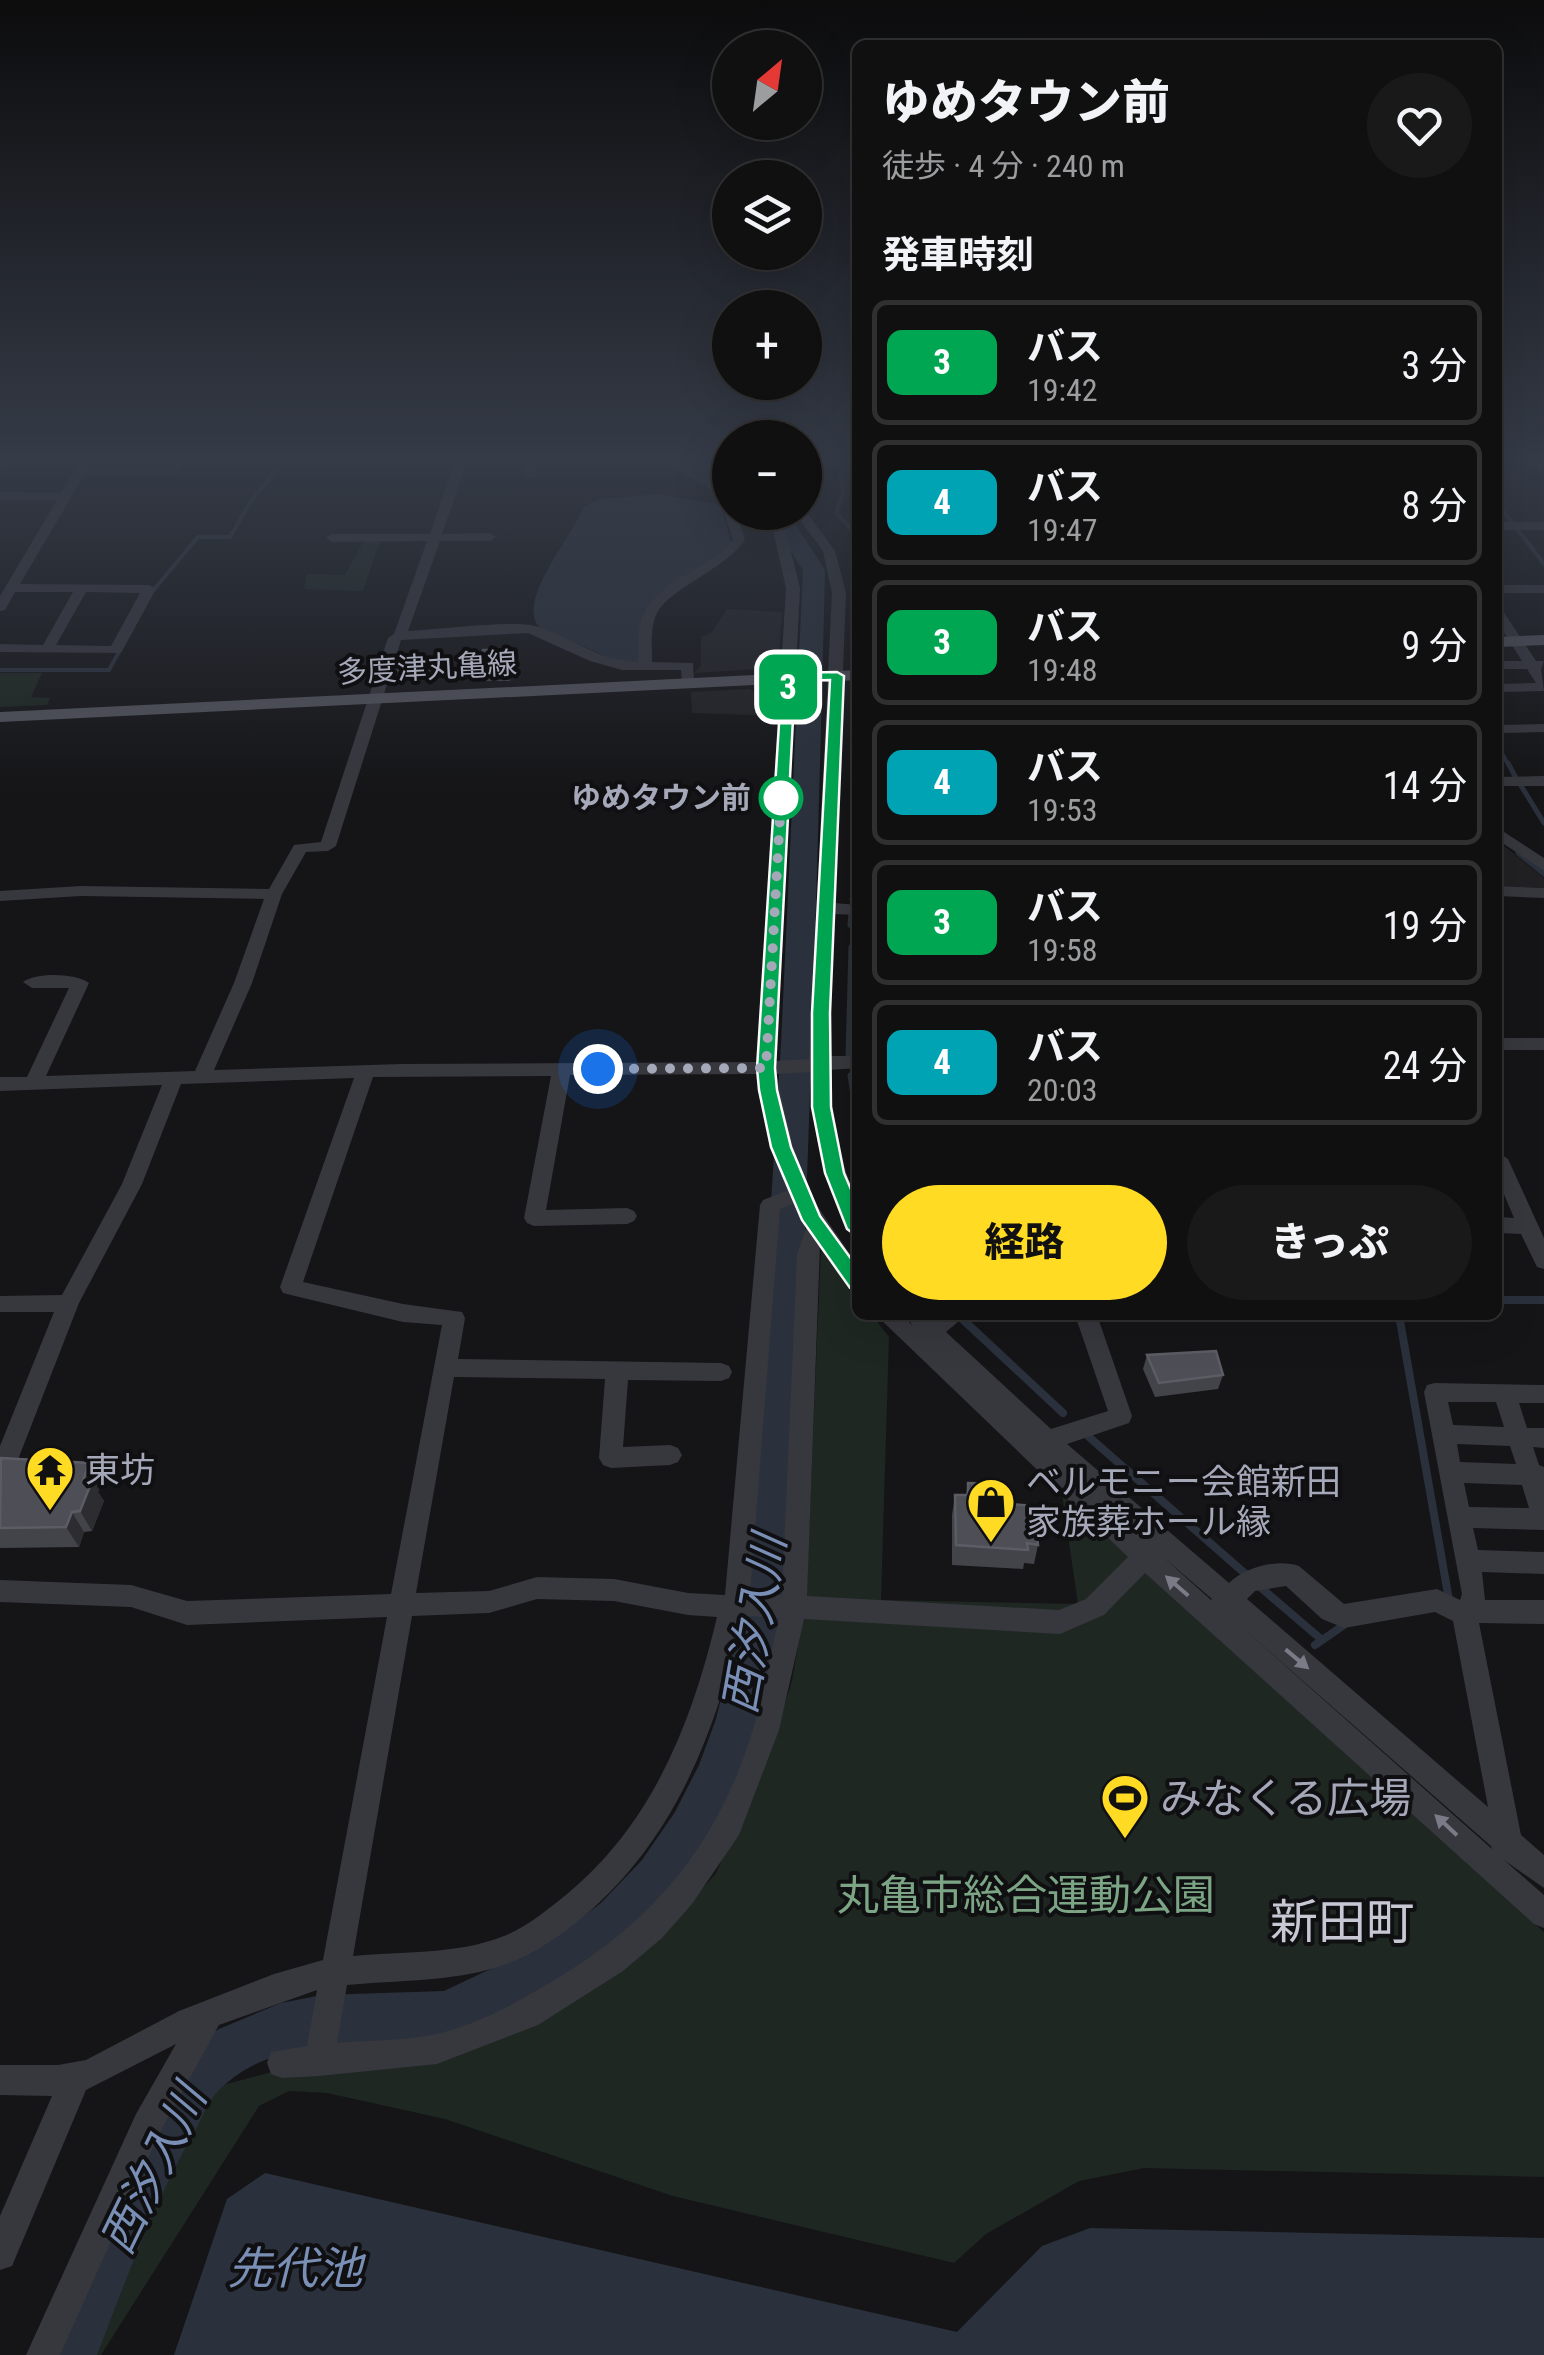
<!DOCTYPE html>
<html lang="ja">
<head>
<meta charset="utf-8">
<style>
	body { margin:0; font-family:"Roboto Condensed","Noto Sans JP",sans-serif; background:#19191a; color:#f1f3f6; height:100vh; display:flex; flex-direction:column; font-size:38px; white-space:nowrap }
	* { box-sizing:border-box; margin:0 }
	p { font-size:32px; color:#9c9d9f }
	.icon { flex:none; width:55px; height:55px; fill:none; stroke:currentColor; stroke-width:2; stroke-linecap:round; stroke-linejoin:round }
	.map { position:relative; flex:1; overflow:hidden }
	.panel { position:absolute; left:852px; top:40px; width:650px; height:1280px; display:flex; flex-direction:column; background:#101011; border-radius:15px; box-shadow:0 10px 40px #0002,0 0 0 2px #303031 }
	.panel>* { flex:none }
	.badge { padding:0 20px; border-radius:15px; font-size:35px; line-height:65px }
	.needle { width:65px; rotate:29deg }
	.fabs { position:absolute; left:712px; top:30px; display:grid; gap:20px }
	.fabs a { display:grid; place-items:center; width:110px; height:110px; border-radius:50%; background:#101011; box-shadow:0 10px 40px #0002,0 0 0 2px #303031; font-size:50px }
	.you { position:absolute; width:50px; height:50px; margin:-25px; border:8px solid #fff; border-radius:50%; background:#1a73e8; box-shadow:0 0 0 15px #1a73e833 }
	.map>.badge { position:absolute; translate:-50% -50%; box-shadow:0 0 0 5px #fff }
	h2 { padding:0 30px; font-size:38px; line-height:90px }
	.round { display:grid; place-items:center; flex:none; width:105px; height:105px; border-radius:52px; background:#19191a }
	.summary { display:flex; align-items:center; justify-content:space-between; height:170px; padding:0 30px }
	h1 { font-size:48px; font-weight:800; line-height:75px }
	.primary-button { display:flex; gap:20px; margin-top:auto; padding:20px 30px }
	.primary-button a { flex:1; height:115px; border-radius:60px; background:#ffdb24; color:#111; font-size:40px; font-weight:800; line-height:115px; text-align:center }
	.primary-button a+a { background:#19191a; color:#f1f3f6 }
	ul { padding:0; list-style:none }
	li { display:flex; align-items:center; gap:30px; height:125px; margin:0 20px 15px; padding:0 10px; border:5px solid #303031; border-radius:15px }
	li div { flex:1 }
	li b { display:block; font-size:38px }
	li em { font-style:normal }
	li .badge { min-width:110px; font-weight:700; text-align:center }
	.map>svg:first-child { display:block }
	.built { fill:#212124 }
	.green { fill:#1e2721 }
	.water { fill:#2a313c }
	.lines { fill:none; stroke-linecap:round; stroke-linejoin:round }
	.stream-far2 { stroke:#2a313c; stroke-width:4 }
	.stream-far1 { stroke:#2a313c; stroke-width:5 }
	.stream { stroke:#2a313c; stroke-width:8 }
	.river { fill:#2a313c; fill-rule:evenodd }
	.minor { fill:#37373e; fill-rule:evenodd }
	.major { fill:#51525b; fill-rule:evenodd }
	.wall { fill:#43444a }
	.shaded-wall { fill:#2c2c31 }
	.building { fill:#4e4e56; stroke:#5c5c65; stroke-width:2.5 }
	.oneway { fill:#797b87 }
	.line { fill:#00a651; stroke:#fff; stroke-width:2.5 }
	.walk { stroke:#a5a8b8; stroke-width:10; stroke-dasharray:0 18 }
	.stop-dot { fill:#fff; stroke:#00a651; stroke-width:5 }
	.labels { text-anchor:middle; stroke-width:8; stroke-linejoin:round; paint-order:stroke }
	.far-street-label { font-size:30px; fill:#a5a8b8; stroke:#101012 }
	.far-stop-label { font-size:30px; font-weight:bold; fill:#a5a8b8; stroke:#101012; text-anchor:end }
	.poi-label { font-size:35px; fill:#a5a8b8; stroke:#101012; text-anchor:start }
	.near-poi-label { font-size:42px; fill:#a5a8b8; stroke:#101012; text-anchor:start }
	.near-park-label { font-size:42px; fill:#7ba584; stroke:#101012 }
	.near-water-label { font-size:45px; font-style:italic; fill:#7a8fb6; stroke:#101012 }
	.near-quarter-label { font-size:48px; fill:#c7c8d4; stroke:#101012 }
</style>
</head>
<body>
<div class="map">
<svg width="1544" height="2355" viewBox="0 0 1544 2355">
	<rect width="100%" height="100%" fill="#151517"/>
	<g class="built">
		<polygon points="727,609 782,612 779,657 759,669 694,673 701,666 701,637 712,632"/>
		<polygon points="749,689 778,704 776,716 692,713 691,692"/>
		<polygon points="1498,841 1544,878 1544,888 1498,886"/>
	</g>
	<g class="green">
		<polygon points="364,540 380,540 363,591 304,589 307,574 345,575"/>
		<polygon points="0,673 42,673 31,697 50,698 47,705 0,707"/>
		<polygon points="821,1249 857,1296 858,1315 872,1315 889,1337 881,1600 1078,1604 1062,1494 1544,1932 1544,2177 1144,2168 1079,2181 986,2234 954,2263 673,2196 445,2119 327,2093 289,2091 259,2106 101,2355 32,2355 147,2105 302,2064 495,2036 685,1909 716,1873 772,1746 792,1681 806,1598"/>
	</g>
	<g class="water">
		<path d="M658,494L721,505L733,548L645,611L641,663L623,664L539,627C516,600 572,538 584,506L599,499Z"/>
		<polygon points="265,2173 957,2332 1042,2246 1090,2228 1544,2238 1544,2355 174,2355 227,2199"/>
	</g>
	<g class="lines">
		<g class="stream-far2">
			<polyline points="840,462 843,494 836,513 858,536"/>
			<polyline points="1498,504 1511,521"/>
			<polyline points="1518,530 1544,564"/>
			<polyline points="151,593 198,537 230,537 251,501 283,462"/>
			<polyline points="0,670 109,670 121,648"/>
			<polyline points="858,728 858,766"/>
			<polyline points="1498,746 1509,766"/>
		</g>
		<g class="stream-far1">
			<polyline points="858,763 858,777"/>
			<polyline points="1508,763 1516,778"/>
			<polyline points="1520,784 1544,823"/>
			<polyline points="1518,853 1544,874"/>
			<polyline points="852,899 858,883"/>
			<polyline points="851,912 850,925 858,932"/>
			<polyline points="848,1056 851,947 858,939"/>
			<polyline points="850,1075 858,1131"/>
		</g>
		<g class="stream">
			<polyline points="1498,1300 1544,1300"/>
			<polyline points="958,1315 1063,1413"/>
			<polyline points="1399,1315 1449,1600"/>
			<polyline points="1089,1437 1249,1577"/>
			<polyline points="1259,1586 1322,1640"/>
			<polyline points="1315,1645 1347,1623"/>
		</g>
		<g class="river">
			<polygon points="671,462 695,462 730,481 730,495"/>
			<path d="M788,523L796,525L825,570C819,816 812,1061 802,1307C797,1419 803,1555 777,1663C753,1763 714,1869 636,1939C594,1977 492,2035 436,2045C362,2058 282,2028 219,2090C209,2100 203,2115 197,2127C155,2200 127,2277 97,2355H37L114,2173L180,2053L219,2029L281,2003L322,1995L444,1991L552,1940L601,1903L642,1860L675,1812L699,1765L716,1719L746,1597L781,1044L803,570L777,530Z"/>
		</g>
		<g class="minor">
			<polygon points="17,462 0,470 0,463"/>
			<path d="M80,462H92L89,467H171L174,462H186L174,475H84L20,584L149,585L156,589L121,653L0,652V644L43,645L73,592H15L5,610L0,611V596L57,500H0V492L61,493ZM86,592L140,593L111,646L56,645Z"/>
			<path d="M455,462H467L442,534L490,533L496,537L490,541H440L408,631C436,630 513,620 535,626C571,636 599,662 638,662C639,649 637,634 641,621C651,585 700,571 726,549L733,540L724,512L730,508V512H736L745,540C723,571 667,589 656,615C650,629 652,647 652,662L693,663L694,682L682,685L681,670H622L590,661L528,633L401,640L394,664L446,663L453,667L446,671L391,672L336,846L328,851L306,852L282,894L252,983L214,1070L401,1064L757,1062L786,588L769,512H781L800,588L776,1061L809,1059L832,593L823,551L794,512L805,510L835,551L846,593L834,903L858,905V915L833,914L827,1056H858V1068L828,1070L837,1146L858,1206V1237L851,1234C823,1183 812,1130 810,1072L776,1074L795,1155L818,1207L858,1266V1290L850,1288L820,1246L807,1596L1059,1610L1086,1599L1128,1557L876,1315H901L913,1326L905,1315H929L933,1319L938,1315H966L946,1332L1051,1429L1108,1411L1075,1315H1097L1132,1416L1129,1423L1067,1444L1229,1583C1244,1568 1278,1558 1299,1566L1344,1604L1437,1589L1460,1600L1462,1594L1424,1392L1427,1385L1435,1383L1544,1385V1403H1519L1527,1428H1544V1448L1533,1447L1539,1465L1544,1467V1530L1473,1528L1478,1550L1544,1552V1574L1482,1572L1485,1600H1544V1624L1479,1623L1521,1835L1544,1855V1888L1504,1860L1544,1895V1928L1534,1924L1145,1573L1104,1615L1060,1634L804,1619L779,1730L739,1835L692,1904L662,1938L623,1971L538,2025L437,2064L319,2076L282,2078L271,2074L267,2063L271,2052L307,2046L317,1990L219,2025L158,2136L60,2355H26L136,2114L176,2044L86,2090L12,2266L0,2270V2216L52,2096L0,2095V2065H58L86,2060L179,2011L274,1974L323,1960L387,1617L187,1625L131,1607L0,1602V1580L131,1585L187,1601L391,1594L442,1325L403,1322L291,1295L283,1293L280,1287L354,1078L181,1084L142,1184L79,1303L12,1475L8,1482L0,1485V1446L54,1312H0V1296L62,1295L122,1184L162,1085L0,1091V1077H27L69,988H32L23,982C36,972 76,973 89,983L46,1076L195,1071L234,983L264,899L81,896L0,901V891L81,886L269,889L294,845L321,842L388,638L394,634L427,541L332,542L326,538L332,534H430ZM757,1074L767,1127L789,1190L763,1200L760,1205L725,1595L688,1593L614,1579L537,1577L489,1591L416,1593L454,1377L605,1379L599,1458L603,1465L611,1468L670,1465L678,1462L682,1455L678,1448L670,1445L623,1447L628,1380L721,1381L729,1378L732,1372L729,1366L721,1363L458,1359L465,1318L462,1312L403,1304L303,1282L373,1077L551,1076L524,1218L527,1223L534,1226L627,1224L634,1221L637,1216L634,1211L627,1208L546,1210L570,1075ZM795,1203L807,1225L797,1255L782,1595L750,1593L780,1209ZM1448,1402H1496L1504,1427L1453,1425ZM1457,1444L1510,1446L1516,1464L1460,1462ZM1464,1483L1522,1485L1529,1508L1469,1507ZM1162,1556L1212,1599L1211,1600ZM1286,1586L1322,1619L1344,1628L1435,1612L1453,1621L1488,1807L1247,1599L1255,1591ZM537,1599L614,1601L688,1615L717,1617C692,1722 653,1823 567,1894C548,1909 527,1927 504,1936C457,1955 402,1951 353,1956L412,1616L489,1613ZM746,1616L779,1618C770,1655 764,1693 753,1729C720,1839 658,1917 561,1976C523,1999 480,2024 436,2034C405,2041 369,2040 337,2043L347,1985C398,1980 449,1982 498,1967C530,1957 558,1938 583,1917C673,1842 716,1733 741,1621ZM1229,1616L1491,1846L1492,1849Z"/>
			<polygon points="527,462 539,462 534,479 524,477"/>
			<polygon points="663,462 677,462 730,491 730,500"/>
			<polygon points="694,462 708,462 730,474 730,483"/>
			<polygon points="1530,462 1542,462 1544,475"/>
			<rect x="1498" y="522" width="46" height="8"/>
			<rect x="1498" y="585" width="46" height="8"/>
			<polygon points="1498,610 1503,611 1536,661 1544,661 1541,669 1544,691 1498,692 1498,684 1536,683 1527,669 1498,669 1498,661 1522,661 1498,623"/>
			<polygon points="1544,724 1544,732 1498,733 1498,725"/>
			<polygon points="1544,776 1544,786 1498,786 1498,777"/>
			<polygon points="1498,828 1544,858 1544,871 1498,840"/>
			<polygon points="1498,886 1544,888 1544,898 1498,896"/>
			<rect x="1498" y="1038" width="46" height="12"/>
			<polygon points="1498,1152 1508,1159 1544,1238 1544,1269 1537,1267 1521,1234 1498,1233 1498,1217 1514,1218 1498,1180"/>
		</g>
		<g class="major">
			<polygon points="1544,635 1544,645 1498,647 1498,637"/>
			<polygon points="858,670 858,680 0,722 0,712"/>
		</g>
	</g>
	<g class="wall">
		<polygon points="514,664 510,681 481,681 479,667"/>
		<polygon points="1147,1355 1223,1375 1218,1389 1155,1397 1143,1369"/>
		<polygon points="0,1461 89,1463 101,1484 98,1492 104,1501 92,1531 84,1532 79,1547 0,1548"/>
		<polygon points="968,1483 1038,1545 1034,1564 1024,1563 1023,1569 952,1565 952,1515 955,1495 966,1495"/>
	</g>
	<g class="shaded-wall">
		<polygon points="512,650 514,664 510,681 508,667"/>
		<polygon points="89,1463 101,1484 98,1492 104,1501 92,1531 80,1511 83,1481"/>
		<polygon points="72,1512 84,1532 79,1547 66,1527"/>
	</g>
	<g class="building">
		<polygon points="483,650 512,650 508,667 479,667"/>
		<polygon points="1216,1351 1223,1375 1159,1383 1147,1355"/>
		<polygon points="1,1458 89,1463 83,1481 92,1481 80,1511 72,1512 66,1527 0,1528"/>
		<polygon points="968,1483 998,1484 1000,1503 1033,1506 1038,1545 1027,1543 1028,1550 956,1545 955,1495 968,1495"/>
	</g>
	<defs><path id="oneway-solid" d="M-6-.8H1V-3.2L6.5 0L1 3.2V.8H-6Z" transform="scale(2.5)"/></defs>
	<g class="oneway">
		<use href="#oneway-solid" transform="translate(1177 1586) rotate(-139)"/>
		<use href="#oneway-solid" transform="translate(1297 1659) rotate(40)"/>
		<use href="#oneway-solid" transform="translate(1446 1825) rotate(-137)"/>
	</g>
	<linearGradient id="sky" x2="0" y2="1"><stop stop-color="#0c0c0d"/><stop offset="0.58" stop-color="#353b47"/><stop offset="1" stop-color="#353b47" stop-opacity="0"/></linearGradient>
	<rect width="1544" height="791" fill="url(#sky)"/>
	<polygon class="line" points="837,672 844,676 830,1013 831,1107 844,1173 868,1229 865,1234 858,1237 847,1229 825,1173 812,1107 812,1013 830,680 795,681 775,1068 777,1090 791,1147 820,1216 868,1282 858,1290 850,1288 802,1220 771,1147 759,1090 757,1068 782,677 789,673"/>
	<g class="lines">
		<polyline class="walk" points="598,1069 766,1068 781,798"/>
	</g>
	<defs>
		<g id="temple-pin" transform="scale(2.5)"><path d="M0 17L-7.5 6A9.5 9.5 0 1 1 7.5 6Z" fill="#ffdb24" stroke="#101012"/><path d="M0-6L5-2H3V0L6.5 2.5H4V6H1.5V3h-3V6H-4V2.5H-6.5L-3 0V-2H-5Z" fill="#111"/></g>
		<g id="shop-pin" transform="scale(2.5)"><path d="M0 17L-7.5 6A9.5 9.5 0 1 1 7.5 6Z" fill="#ffdb24" stroke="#101012"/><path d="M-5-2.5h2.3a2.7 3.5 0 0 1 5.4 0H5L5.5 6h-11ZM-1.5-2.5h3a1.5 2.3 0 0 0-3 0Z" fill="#111"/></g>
		<g id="stadium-pin" transform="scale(2.5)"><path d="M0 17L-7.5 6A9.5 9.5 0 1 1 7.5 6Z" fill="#ffdb24" stroke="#101012"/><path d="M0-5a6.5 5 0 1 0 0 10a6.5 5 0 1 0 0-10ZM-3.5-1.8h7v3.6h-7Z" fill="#111"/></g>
	</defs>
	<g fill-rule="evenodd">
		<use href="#temple-pin" x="50" y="1470"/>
		<use href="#shop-pin" x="991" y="1502"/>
		<use href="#stadium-pin" x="1125" y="1798"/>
	</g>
	<circle class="stop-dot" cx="781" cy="798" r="20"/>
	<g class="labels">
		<g class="far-street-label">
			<text transform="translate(427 668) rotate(-3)" y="10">多度津丸亀線</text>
		</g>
		<g class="far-stop-label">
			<text x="751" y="808">ゆめタウン前</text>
		</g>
		<g class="poi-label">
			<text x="85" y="1482">東坊</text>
			<text x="1026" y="1494">ベルモニー会館新田<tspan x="1026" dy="40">家族葬ホール縁</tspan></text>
		</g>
		<g class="near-poi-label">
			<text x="1160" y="1813">みなくる広場</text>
		</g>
		<g class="near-park-label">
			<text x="1026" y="1910">丸亀市総合運動公園</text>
		</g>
		<g class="near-water-label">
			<text transform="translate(754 1624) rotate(-80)" y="16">西汐入川</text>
			<text transform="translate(153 2169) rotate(-64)" y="16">西汐入川</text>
			<text x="295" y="2284">先代池</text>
		</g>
		<g class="near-quarter-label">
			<text x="1342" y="1939">新田町</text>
		</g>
	</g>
</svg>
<div class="fabs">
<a><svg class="needle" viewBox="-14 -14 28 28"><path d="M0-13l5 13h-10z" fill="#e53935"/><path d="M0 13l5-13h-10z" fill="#9c9d9f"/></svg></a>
<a><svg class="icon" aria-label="layers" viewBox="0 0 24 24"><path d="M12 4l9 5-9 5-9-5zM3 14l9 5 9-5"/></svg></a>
<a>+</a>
<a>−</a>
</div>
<div class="you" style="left:598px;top:1069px"></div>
<b class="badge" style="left:788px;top:687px;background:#00a651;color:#fff">3</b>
<section class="panel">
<div class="summary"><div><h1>ゆめタウン前</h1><p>徒歩 · 4 分 · 240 m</p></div><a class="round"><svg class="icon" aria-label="heart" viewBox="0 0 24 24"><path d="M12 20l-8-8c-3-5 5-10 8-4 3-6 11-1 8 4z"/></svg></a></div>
<h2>発車時刻</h2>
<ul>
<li><span class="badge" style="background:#00a651;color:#fff">3</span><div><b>バス</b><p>19:42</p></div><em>3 分</em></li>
<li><span class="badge" style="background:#00a3b4;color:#fff">4</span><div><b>バス</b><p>19:47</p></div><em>8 分</em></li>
<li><span class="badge" style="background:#00a651;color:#fff">3</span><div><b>バス</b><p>19:48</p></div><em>9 分</em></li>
<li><span class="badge" style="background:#00a3b4;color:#fff">4</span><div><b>バス</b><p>19:53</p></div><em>14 分</em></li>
<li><span class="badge" style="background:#00a651;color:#fff">3</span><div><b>バス</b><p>19:58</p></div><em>19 分</em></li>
<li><span class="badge" style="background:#00a3b4;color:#fff">4</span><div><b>バス</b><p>20:03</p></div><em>24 分</em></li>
</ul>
<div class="primary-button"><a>経路</a><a>きっぷ</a></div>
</section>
</div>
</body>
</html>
